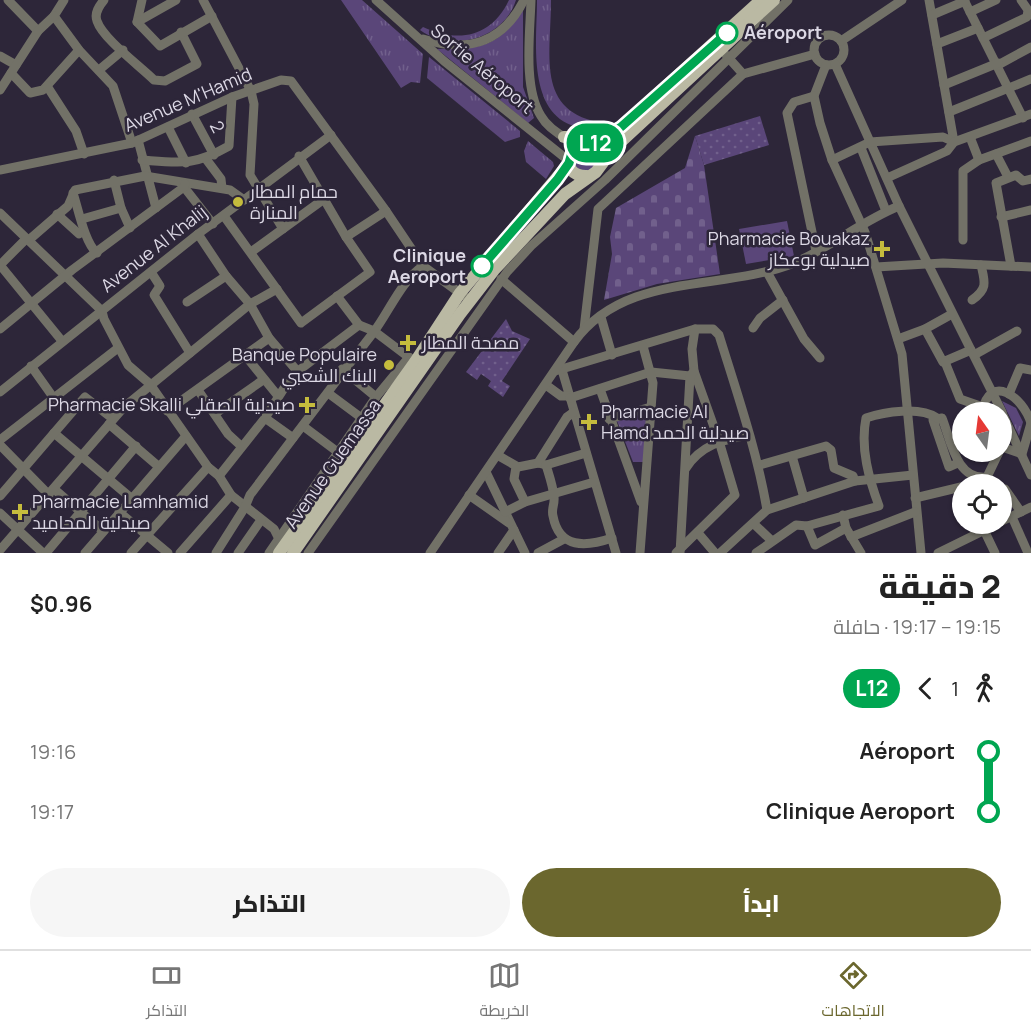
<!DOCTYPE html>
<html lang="ar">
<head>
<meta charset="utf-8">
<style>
	body { margin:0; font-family:Manrope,Cairo,sans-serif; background:#f6f6f6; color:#222; direction:rtl; height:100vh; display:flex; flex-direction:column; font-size:22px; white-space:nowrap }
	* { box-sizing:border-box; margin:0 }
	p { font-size:20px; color:#767676 }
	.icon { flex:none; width:33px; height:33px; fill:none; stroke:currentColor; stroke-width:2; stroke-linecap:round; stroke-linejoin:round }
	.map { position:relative; height:553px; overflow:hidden; direction:ltr }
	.panel { display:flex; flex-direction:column; background:#fff; flex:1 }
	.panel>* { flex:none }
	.badge { padding:0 12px; border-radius:20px; font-size:21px; line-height:39px }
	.needle { width:39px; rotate:346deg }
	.buttons { position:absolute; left:952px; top:402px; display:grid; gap:12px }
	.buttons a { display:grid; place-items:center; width:60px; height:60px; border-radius:50%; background:#fff; box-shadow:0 2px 4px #0004; font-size:30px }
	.map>.badge { position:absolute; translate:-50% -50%; box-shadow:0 0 0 3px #fff }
	.legs { display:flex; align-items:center; gap:9px; height:66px; padding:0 30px; font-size:20px }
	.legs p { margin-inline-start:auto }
	.head { display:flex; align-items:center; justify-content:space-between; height:102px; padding:0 30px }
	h1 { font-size:33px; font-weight:800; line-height:45px }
	.cta { display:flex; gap:12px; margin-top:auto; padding:12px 30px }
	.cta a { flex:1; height:69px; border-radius:36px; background:#6b672e; color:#fff; font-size:24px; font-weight:800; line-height:69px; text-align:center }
	.cta a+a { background:#f6f6f6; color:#222 }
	ul { padding:0 30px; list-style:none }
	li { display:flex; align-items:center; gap:21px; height:60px; font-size:22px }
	li i { display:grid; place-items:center; width:9px; height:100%; margin:0 8px; background:currentColor }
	li i::after { content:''; width:15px; height:15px; margin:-8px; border:4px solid; border-radius:50%; background:#fff }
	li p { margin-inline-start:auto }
	li:first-child i { background:linear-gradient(#0000 50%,currentColor 0) }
	li:last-child i { background:linear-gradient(currentColor 50%,#0000 0) }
	.menu { display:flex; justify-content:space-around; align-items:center; height:84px; border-top:2px solid #e0e0e0; background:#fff; font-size:16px; color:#767676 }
	.menu a { display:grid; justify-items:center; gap:3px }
	.menu .on { color:#6b672e }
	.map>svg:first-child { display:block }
	.grass { fill:url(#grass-tufts) }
	.cemetery { fill:url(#cemetery-stones) }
	.park { fill:url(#park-dots) }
	.garden { fill:#5a4679 }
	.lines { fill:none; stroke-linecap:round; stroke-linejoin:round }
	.minor { stroke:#727167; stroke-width:9 }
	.major { stroke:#bab9a3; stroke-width:12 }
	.line-1-casing { stroke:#fff; stroke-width:14 }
	.line-1 { stroke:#00a651; stroke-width:9 }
	.stop-1-dot { fill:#fff; stroke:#00a651; stroke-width:3 }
	.poi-dot { fill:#c5bc3d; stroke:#2d2639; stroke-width:2 }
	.labels { text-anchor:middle; stroke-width:5; stroke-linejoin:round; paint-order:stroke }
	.stop-label { font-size:18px; font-weight:bold; fill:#dcd8e5; stroke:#2d2639; text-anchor:start }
	.street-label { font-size:18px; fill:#dcd8e5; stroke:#2d2639 }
	.poi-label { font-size:18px; fill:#dcd8e5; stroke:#2d2639; text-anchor:start }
</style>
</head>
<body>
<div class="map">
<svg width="1031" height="553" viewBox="0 0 1031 553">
	<defs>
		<pattern id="grass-tufts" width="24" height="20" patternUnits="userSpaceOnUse" patternTransform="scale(1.5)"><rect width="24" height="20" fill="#5a4679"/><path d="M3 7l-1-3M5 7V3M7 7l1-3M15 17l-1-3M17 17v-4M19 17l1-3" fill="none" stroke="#71608c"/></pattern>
		<pattern id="cemetery-stones" width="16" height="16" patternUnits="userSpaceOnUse" patternTransform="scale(1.5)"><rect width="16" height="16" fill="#5a4679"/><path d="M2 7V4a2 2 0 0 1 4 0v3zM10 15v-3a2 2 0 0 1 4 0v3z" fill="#71608c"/></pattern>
		<pattern id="park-dots" width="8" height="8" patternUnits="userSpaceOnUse" patternTransform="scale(1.5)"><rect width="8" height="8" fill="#5a4679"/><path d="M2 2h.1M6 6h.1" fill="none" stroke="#71608c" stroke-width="1.8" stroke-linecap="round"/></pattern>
	</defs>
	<rect width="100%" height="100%" fill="#2d2639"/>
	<g class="grass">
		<polygon points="341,0 362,0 423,54 420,83 411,82 401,88"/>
		<path d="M509,0H516C504,39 452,53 420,30L423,27C458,43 491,38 509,0Z"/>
		<path d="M537,0H551C551,59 534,117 612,124C599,130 584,130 571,125C527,108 537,39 537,0Z"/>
		<path d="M523,10V87L534,118L528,123L437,49C464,48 487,51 508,29C513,23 518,16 523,10Z"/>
		<polygon points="429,57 520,131 520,137 505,142 427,78"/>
		<polygon points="528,141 553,162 554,166 546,179 526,162 524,151"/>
		<polygon points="579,150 590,150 596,161 594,167 587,172 575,168 573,160"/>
		<polygon points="1002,401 1016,408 1023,422 1019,436"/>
		<polygon points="648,410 643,462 633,462 617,421"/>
	</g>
	<polygon class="cemetery" points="695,136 704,165 720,274 657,284 604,300 612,254 610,237 616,208 685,168"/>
	<g class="park">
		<polygon points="760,116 769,145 704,165 695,136"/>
		<polygon points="506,319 512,331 530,339 502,381 510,386 503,397 488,386 491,381 481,374 477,380 466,372"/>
	</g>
	<polygon class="garden" points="787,221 794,256 746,264 739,229"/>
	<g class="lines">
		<g class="minor">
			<polyline points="8,0 38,31"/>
			<polyline points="64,0 54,16 79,50 113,86 132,143"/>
			<path d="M104,0C99,6 94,13 97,21C103,39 140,66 154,80L165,81L197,64L181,32"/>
			<polyline points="142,0 137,22 160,46 212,16"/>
			<polyline points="203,0 251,91 254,104 250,175 283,229"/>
			<polyline points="376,0 444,61 569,161"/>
			<path d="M531,0C530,33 523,88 541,116C547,127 558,134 569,140"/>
			<polyline points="929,0 954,142"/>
			<polyline points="964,0 1023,118"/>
			<polyline points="970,12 996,0"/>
			<polyline points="932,15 965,1"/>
			<polyline points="137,22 176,0"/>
			<circle cx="829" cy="50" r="15"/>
			<polyline points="983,38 1027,17 1028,10 1021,0"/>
			<path d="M423,39C467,53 502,44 524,0"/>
			<polyline points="841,41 902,0"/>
			<polyline points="937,44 978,28"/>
			<polyline points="0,56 16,65"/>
			<polyline points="835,64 899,206 1002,412"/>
			<polyline points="826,65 814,96 820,123 832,160 865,232 902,354 921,553"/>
			<polyline points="998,65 1031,47"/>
			<polyline points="99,70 123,50"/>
			<polyline points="11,73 30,93 43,90 79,50"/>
			<polyline points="743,74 815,54"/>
			<polyline points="944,85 998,63"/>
			<polyline points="47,86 76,131 84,154"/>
			<polyline points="0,90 38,31 54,16"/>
			<polyline points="814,96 794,102 787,113 816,251"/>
			<polyline points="949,112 1031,79"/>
			<polyline points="192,114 214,155"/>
			<polyline points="168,127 186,163"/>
			<polyline points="970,137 979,160 1031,141"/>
			<polyline points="138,140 156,208"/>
			<polyline points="861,148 886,211"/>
			<polyline points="996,154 1008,177"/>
			<polyline points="206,159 221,179 222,188"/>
			<path d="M142,160C181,163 194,166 229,146L232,97"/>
			<polyline points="832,160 870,142 943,137 954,142"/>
			<polyline points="0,170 132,143 232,97 281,80 291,81 386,211 423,266 464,296"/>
			<polyline points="887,178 947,151 954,142 1031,114"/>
			<polyline points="114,180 121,208 130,228"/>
			<polyline points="184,187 213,224"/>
			<path d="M73,193C78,208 85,244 97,253"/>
			<polyline points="0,213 102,311 104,319 128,365 150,384 208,467 219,476 231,495 274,529 279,539 291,547"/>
			<polyline points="57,214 79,234"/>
			<polyline points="224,216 301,323 370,272 346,237 299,156"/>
			<polyline points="1001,217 1031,210"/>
			<polyline points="82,219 121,208"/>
			<polyline points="198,234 226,276 250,304 269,338 298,372"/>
			<polyline points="346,237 386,211"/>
			<polyline points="30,239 68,206 75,190 145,176 230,190 244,200"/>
			<polyline points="963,240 963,171 979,160"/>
			<polyline points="251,252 324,199"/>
			<polyline points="0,265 62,341"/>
			<polyline points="0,265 26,239"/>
			<polyline points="1011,266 996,183 1016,175 1023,181 1031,179"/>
			<polyline points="876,267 943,263 1031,267"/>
			<polyline points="151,272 160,286 154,295 190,353"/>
			<polyline points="767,272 804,339 820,358"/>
			<polyline points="501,279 574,342"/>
			<polyline points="337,296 359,325"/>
			<path d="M972,300C988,289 985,282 981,265"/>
			<polyline points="187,302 226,276"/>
			<polyline points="601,317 612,355"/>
			<polyline points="753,328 760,318 783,300"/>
			<polyline points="0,329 72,270 184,187 185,184"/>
			<polyline points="584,329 598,209 743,74 726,55"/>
			<polyline points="925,329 943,362 971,350"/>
			<polyline points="898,339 925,329 952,314"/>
			<polyline points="244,354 278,396"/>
			<polyline points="974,355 1017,331"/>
			<polyline points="945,362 960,399 983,407"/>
			<polyline points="31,366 53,397"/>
			<polyline points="342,369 376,397"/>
			<polyline points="562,370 616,553"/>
			<path d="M555,371L695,329H713L719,335C737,393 757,451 767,510"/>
			<polyline points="546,385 561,396 569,396"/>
			<polyline points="600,389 641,502"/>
			<polyline points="198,390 228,434 241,446"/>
			<polyline points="0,392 198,234 331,135"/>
			<polyline points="328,393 363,419"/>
			<polyline points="1009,394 1020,368 1031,370"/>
			<polyline points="570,398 651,372 690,376"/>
			<polyline points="167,411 269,338"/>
			<path d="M982,412C990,372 1023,397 1031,423"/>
			<polyline points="216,413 263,380"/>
			<polyline points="1002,413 1031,475"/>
			<polyline points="265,418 293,438"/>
			<polyline points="609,419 651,407"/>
			<polyline points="109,424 158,466"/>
			<polyline points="303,426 339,453"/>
			<polyline points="54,433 131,498"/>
			<polyline points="0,440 118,348"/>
			<polyline points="0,445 49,495"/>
			<polyline points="1002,447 1022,454 1031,423"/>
			<polyline points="499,456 518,467 538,463 546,465 586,453"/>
			<polyline points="792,456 804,498"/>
			<polyline points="538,463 567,417 574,412"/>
			<path d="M958,463L949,467L933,420L942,418C951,440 956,481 987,477L999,452"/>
			<path d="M546,465C549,475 553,486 554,497C555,504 551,509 553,516C559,549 586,547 612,538"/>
			<polyline points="760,465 826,446 831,450 834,468 853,476 855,481"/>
			<polyline points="516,467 514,479 525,502"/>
			<path d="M686,468C701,445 722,440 748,435"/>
			<polyline points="486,472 525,553"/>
			<polyline points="219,476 265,418 288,382 302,368 359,325 374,331 415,362"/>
			<polyline points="54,489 103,531"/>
			<polyline points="1002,490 1005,489 1021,512"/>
			<polyline points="469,495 509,523"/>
			<polyline points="0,496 85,397 113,419"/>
			<polyline points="915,498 961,487"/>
			<polyline points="119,512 168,553"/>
			<polyline points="505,512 525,502 594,482"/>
			<polyline points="0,513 43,553"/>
			<polyline points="843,515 846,528 861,553"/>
			<polyline points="1012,517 1028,553"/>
			<polyline points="1002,521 1031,507"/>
			<polyline points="754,524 772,541"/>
			<polyline points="807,526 815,545 846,528"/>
			<polyline points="984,530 995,553"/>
			<polyline points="698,533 715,553"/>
			<polyline points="851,537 915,512"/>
			<polyline points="0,550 124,407 250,304 277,289"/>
			<polyline points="46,553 136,446"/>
			<polyline points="85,553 186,436"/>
			<polyline points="131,553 208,467"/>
			<polyline points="180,553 231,495"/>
			<path d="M216,553L245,507L250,495C291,441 332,386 373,333C389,312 401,281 423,266"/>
			<polyline points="238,553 261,520"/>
			<polyline points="269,553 376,397 409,357"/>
			<polyline points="308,553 507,272 531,246 605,180 788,0"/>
			<path d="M430,553L574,342C626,271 721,292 794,263C831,247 862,221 899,206"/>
			<polyline points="498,553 514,530"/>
			<polyline points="538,553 564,539"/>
			<polyline points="640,553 653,383 643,346"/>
			<polyline points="676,553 735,495 719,441 694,371 692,349 695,329"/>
			<polyline points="680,553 690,376 694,371"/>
			<polyline points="720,553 767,510 855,481 913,475"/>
			<path d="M756,553L796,525L807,526L879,506C869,479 860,448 866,418C884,412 920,406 937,418"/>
			<polyline points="938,553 997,524"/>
		</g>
		<g class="major">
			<polyline points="564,137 591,137"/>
			<polyline points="589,146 621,127 761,0"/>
			<path d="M587,176C556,177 569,135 592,147C599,150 600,157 600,164"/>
			<polyline points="279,553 415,362 460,293 569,163"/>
			<polyline points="293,553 460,314 494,270 565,194 596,172 613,149 774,0"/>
		</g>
	</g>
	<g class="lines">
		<g class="line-1-casing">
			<polyline id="line-1" points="482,266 557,180 569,163 573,149 589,146 621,127 727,33"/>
		</g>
		<use href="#line-1" class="line-1"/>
	</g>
	<g class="stop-1-dot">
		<circle cx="727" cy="33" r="10"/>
		<circle cx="482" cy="266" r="10"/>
	</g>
	<g class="poi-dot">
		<circle cx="238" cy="202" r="6"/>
		<path d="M879 240h6v6h6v6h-6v6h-6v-6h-6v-6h6z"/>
		<path d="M405 334h6v6h6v6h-6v6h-6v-6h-6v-6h6z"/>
		<circle cx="389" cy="365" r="6"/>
		<path d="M304 396h6v6h6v6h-6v6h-6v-6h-6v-6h6z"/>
		<path d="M586 413h6v6h6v6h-6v6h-6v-6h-6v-6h6z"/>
		<path d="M17 503h6v6h6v6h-6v6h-6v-6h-6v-6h6z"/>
	</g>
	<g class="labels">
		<g class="stop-label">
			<text x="744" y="39">Aéroport</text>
			<text x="466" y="262" text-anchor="end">Clinique<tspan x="466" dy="21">Aeroport</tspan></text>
		</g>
		<g class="street-label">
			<text transform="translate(482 69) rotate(40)" y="6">Sortie Aéroport</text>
			<text transform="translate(188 100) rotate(-23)" y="6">Avenue M'Hamid</text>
			<text transform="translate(217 127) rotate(62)" y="6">2</text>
			<text transform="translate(154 249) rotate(-38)" y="6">Avenue Al Khalij</text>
			<text transform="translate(333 464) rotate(-55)" y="6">Avenue Guemassa</text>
		</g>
		<g class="poi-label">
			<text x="250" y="198">حمام المطار<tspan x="250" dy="21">المنارة</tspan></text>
			<text x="870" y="245" text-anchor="end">Pharmacie Bouakaz<tspan x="870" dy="21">صيدلية بوعكاز</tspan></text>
			<text x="422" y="349">مصحة المطار</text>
			<text x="377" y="361" text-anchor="end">Banque Populaire<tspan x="377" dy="21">البنك الشعبي</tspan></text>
			<text x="295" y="411" text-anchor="end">Pharmacie Skalli صيدلية الصقلي</text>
			<text x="601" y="418">Pharmacie Al<tspan x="601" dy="21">Hamd صيدلية الحمد</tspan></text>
			<text x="32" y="508">Pharmacie Lamhamid<tspan x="32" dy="21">صيدلية المحاميد</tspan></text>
		</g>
	</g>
</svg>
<div class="buttons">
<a><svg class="needle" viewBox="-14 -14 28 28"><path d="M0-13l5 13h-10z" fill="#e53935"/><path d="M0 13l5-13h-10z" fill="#767676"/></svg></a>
<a><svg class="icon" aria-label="locate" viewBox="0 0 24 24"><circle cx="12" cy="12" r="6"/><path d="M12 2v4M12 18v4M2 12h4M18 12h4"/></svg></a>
</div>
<b class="badge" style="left:595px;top:143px;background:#00a651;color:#fff">L12</b>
</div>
<section class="panel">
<div class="head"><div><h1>2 دقيقة</h1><p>19:15 – 19:17 · حافلة</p></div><b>$0.96</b></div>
<div class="legs"><svg class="icon" aria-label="walk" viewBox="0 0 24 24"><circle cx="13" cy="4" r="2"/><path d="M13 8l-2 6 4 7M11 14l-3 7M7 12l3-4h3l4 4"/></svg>1<svg class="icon" aria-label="back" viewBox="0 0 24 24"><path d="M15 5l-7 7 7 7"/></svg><b class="badge" style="background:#00a651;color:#fff">L12</b></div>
<ul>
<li><i style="color:#00a651"></i><b>Aéroport</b><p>19:16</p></li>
<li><i style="color:#00a651"></i><b>Clinique Aeroport</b><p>19:17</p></li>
</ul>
<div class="cta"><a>ابدأ</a><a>التذاكر</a></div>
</section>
<nav class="menu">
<a class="on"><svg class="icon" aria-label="directions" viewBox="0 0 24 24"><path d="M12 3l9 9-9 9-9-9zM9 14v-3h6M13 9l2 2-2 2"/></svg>الاتجاهات</a>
<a><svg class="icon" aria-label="map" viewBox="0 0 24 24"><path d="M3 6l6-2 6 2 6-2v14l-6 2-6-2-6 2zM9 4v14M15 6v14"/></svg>الخريطة</a>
<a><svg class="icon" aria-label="tickets" viewBox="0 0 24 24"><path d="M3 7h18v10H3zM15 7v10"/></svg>التذاكر</a>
</nav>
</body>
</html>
